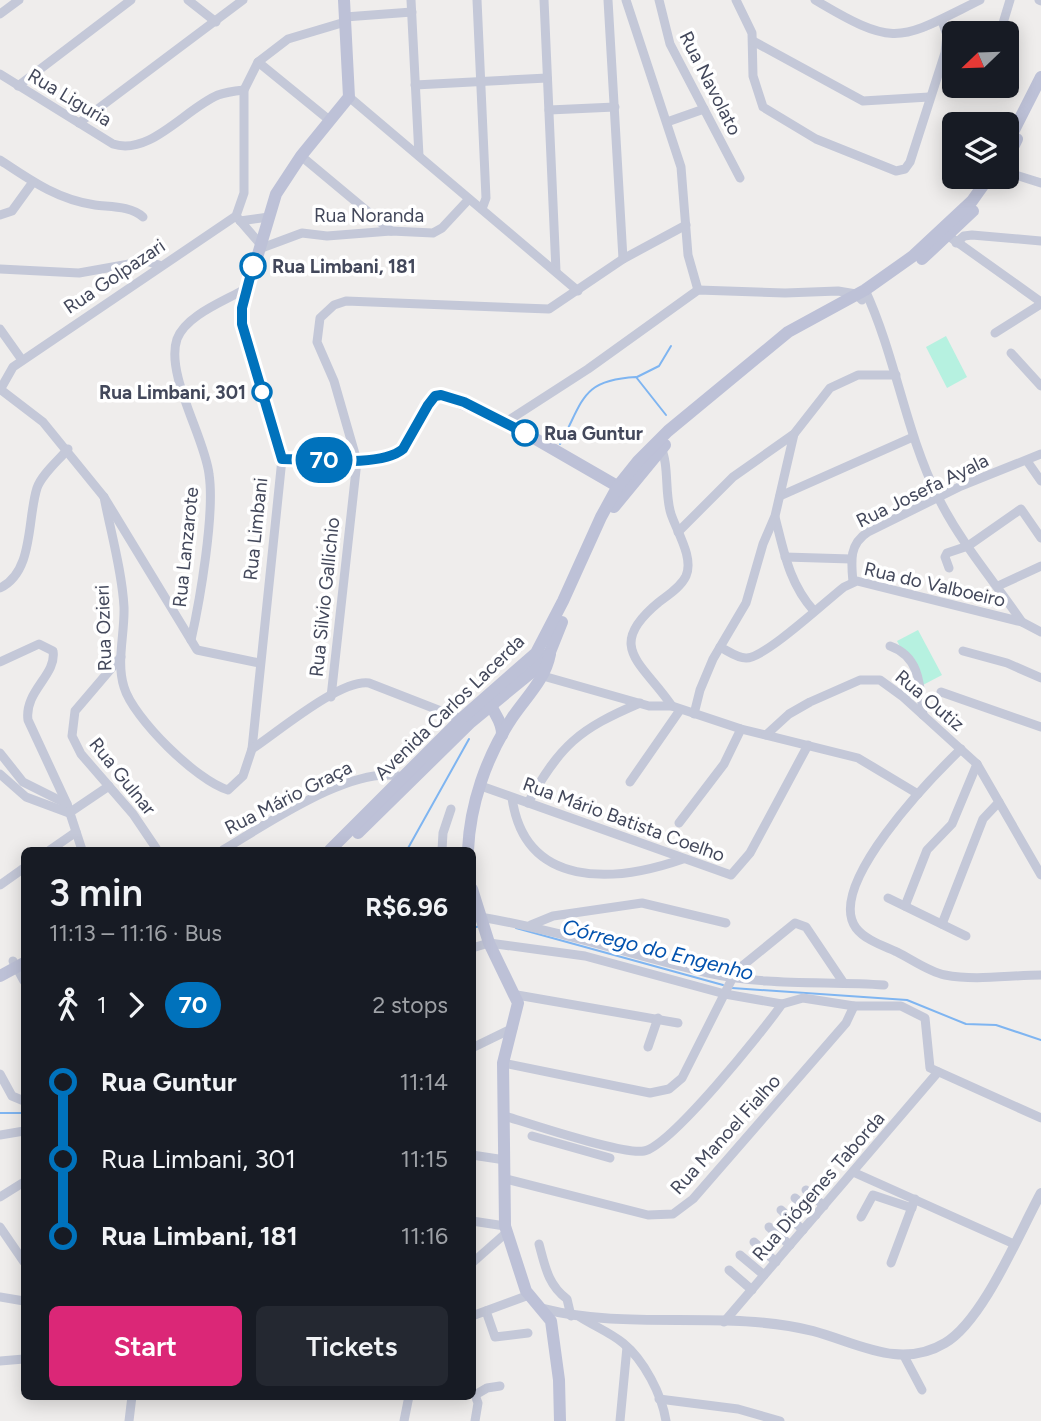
<!DOCTYPE html>
<html lang="en">
<head>
<meta charset="utf-8">
<style>
	body { margin:0; font-family:Figtree,sans-serif; background:#242831; color:#f1f3f6; height:100vh; display:flex; flex-direction:column; font-size:26px; white-space:nowrap }
	* { box-sizing:border-box; margin:0 }
	p { font-size:23px; color:#9ea1a6 }
	.icon { flex:none; width:38px; height:38px; fill:none; stroke:currentColor; stroke-width:2; stroke-linecap:round; stroke-linejoin:round }
	.map { position:relative; flex:1; overflow:hidden }
	.panel { position:absolute; left:21px; top:847px; width:455px; height:553px; display:flex; flex-direction:column; background:#171b24; border-radius:10px; box-shadow:0 4px 18px #0003 }
	.panel>* { flex:none }
	.badge { padding:0 14px; border-radius:23px; font-size:24px; line-height:46px }
	.needle { width:46px; rotate:247deg }
	.controls { position:absolute; left:942px; top:21px; display:grid; gap:14px }
	.controls a { display:grid; place-items:center; width:77px; height:77px; border-radius:10px; background:#171b24; box-shadow:0 4px 18px #0003; font-size:35px }
	.map>.badge { position:absolute; translate:-50% -50%; box-shadow:0 0 0 4px #fff }
	.legs { display:flex; align-items:center; gap:10px; height:77px; padding:0 28px; font-size:23px }
	.legs p { margin-inline-start:auto }
	.summary { display:flex; align-items:center; justify-content:space-between; height:119px; padding:0 28px }
	h1 { font-size:38px; font-weight:600; line-height:52px }
	.action { display:flex; gap:14px; margin-top:auto; padding:14px 28px }
	.action a { flex:1; height:80px; border-radius:10px; background:#db2777; color:#fff; font-size:28px; font-weight:600; line-height:80px; text-align:center }
	.action a+a { background:#242831; color:#f1f3f6 }
	ul { padding:0 28px; list-style:none }
	li { display:flex; align-items:center; gap:24px; height:77px; font-size:26px }
	li i { display:grid; place-items:center; width:10px; height:100%; margin:0 9px; background:currentColor }
	li i::after { content:''; width:18px; height:18px; margin:-9px; border:5px solid; border-radius:50%; background:#171b24 }
	li p { margin-inline-start:auto }
	li:first-child i { background:linear-gradient(#0000 50%,currentColor 0) }
	li:last-child i { background:linear-gradient(currentColor 50%,#0000 0) }
	.map>svg:first-child { display:block }
	.green { fill:#b6f1e0 }
	.lines { fill:none; stroke-linecap:round; stroke-linejoin:round }
	.stream { stroke:#7fb5f1; stroke-width:2 }
	.minor { stroke:#c4c8d8; stroke-width:9 }
	.tertiary { stroke:#c4c8d8; stroke-width:10 }
	.secondary { stroke:#bdc1d7; stroke-width:12 }
	.line-1-casing { stroke:#fff; stroke-width:16 }
	.line-1 { stroke:#0072bc; stroke-width:10 }
	.stop-1-dot { fill:#fff; stroke:#0072bc; stroke-width:3.5 }
	.labels { text-anchor:middle; stroke-width:7; stroke-linejoin:round; paint-order:stroke }
	.street-label { font-size:19px; fill:#43485b; stroke:#fff }
	.stop-label { font-size:19px; font-weight:bold; fill:#43485b; stroke:#fff; text-anchor:start }
	.water-label { font-size:21px; font-style:italic; fill:#0252ae; stroke:#fff }
</style>
</head>
<body>
<div class="map">
<svg width="1041" height="1421" viewBox="0 0 1041 1421">
	<rect width="100%" height="100%" fill="#efedec"/>
	<g class="green">
		<polygon points="946,336 967,377 947,388 926,347"/>
		<polygon points="918,630 942,675 921,686 897,641"/>
	</g>
	<g class="lines">
		<g class="stream">
			<polyline points="637,377 659,366 671,346"/>
			<path d="M560,444C584,400 581,380 636,377L666,415"/>
			<polyline points="407,850 469,739"/>
			<polyline points="472,928 480,926"/>
			<polyline points="516,928 723,985"/>
			<polyline points="732,988 907,1000 966,1024 996,1025 1041,1040"/>
			<polyline points="0,1113 24,1113"/>
		</g>
		<g class="minor">
			<polyline points="188,0 216,22"/>
			<polyline points="411,0 419,156"/>
			<polyline points="477,0 486,198 482,209"/>
			<polyline points="544,0 556,271"/>
			<polyline points="608,0 623,259"/>
			<polyline points="626,0 681,167 688,255 698,290"/>
			<polyline points="659,0 670,44 740,178"/>
			<polyline points="736,0 752,33 753,76 763,107 816,139 896,171 905,169 910,162 945,53 947,35 942,21"/>
			<path d="M815,0C897,49 899,40 980,0"/>
			<polyline points="1039,0 1041,1"/>
			<polyline points="0,14 19,0"/>
			<polyline points="345,17 412,12"/>
			<polyline points="1000,33 1010,0"/>
			<polyline points="753,41 863,101 929,97"/>
			<polyline points="258,62 328,119"/>
			<path d="M0,74L113,144C150,156 185,109 218,95C226,92 235,91 244,90"/>
			<polyline points="415,85 547,78"/>
			<polyline points="18,86 131,0"/>
			<polyline points="349,97 578,291"/>
			<polyline points="549,110 615,107"/>
			<polyline points="667,122 704,109"/>
			<polyline points="79,123 243,0"/>
			<polyline points="301,156 391,231"/>
			<path d="M0,160C30,180 58,200 95,205C111,207 131,206 143,217"/>
			<polyline points="1006,172 1041,183"/>
			<polyline points="0,215 12,211 33,182"/>
			<polyline points="236,216 261,245"/>
			<polyline points="240,221 269,217"/>
			<polyline points="943,232 1041,302"/>
			<polyline points="956,243 964,236 972,235 1041,241"/>
			<polyline points="259,249 302,233 327,236 391,231 433,233 442,228 469,199"/>
			<polyline points="0,269 79,273 146,261 159,265"/>
			<path d="M865,290C896,357 905,431 938,497C960,542 994,581 1022,622"/>
			<polyline points="0,329 22,360"/>
			<polyline points="995,333 1041,304"/>
			<polyline points="1011,353 1041,386"/>
			<polyline points="0,389 43,422 104,497 197,650 259,663"/>
			<polyline points="0,390 13,367 236,216 244,193 244,90 258,62 288,39 345,22"/>
			<polyline points="506,422 588,369 698,290 785,293 838,291 856,294 862,300"/>
			<path d="M660,445C670,466 664,492 671,514C677,532 694,558 686,576C681,587 668,595 659,602C604,647 642,662 672,706"/>
			<polyline points="1027,461 1041,481"/>
			<polyline points="780,496 913,437"/>
			<path d="M104,497C111,533 122,571 124,607C125,633 116,662 124,687C133,718 197,781 228,790L243,776L252,749L282,459"/>
			<path d="M775,517C784,552 789,583 814,611"/>
			<polyline points="678,532 733,477 794,434 830,388 858,375 896,375"/>
			<polyline points="785,557 851,559"/>
			<polyline points="949,568 945,557 947,553 968,546 1021,509 1041,538"/>
			<path d="M853,582C851,561 849,544 868,532L961,486L1041,454"/>
			<polyline points="998,586 1041,566"/>
			<path d="M0,588C34,572 27,519 37,488C42,474 58,461 68,449"/>
			<path d="M191,640C200,600 215,513 209,474C205,438 165,374 177,339C186,315 225,301 245,289"/>
			<path d="M890,646C921,657 920,687 923,715"/>
			<path d="M720,647C728,651 737,658 746,658C764,659 827,600 844,587L857,581L1022,622L1041,632"/>
			<polyline points="963,651 1007,663 1041,678"/>
			<polyline points="121,657 75,711 72,736 81,754 133,814 156,848"/>
			<path d="M0,662L39,644L53,651C57,675 24,691 28,720L67,804L82,850"/>
			<polyline points="541,672 543,676 649,706 672,706 741,729 858,758 918,794"/>
			<polyline points="941,692 1041,727"/>
			<polyline points="331,697 357,461 334,381 317,342 320,318 334,305 346,301 549,309 623,259 686,225"/>
			<polyline points="694,714 700,690 713,659 746,603 763,544 775,516 794,434"/>
			<polyline points="766,735 789,714 810,702 860,680 880,680 902,696 977,764 1041,875"/>
			<path d="M252,749C278,732 340,679 369,683L464,720"/>
			<path d="M961,749C932,777 825,886 856,928C865,940 884,946 897,952C913,960 929,972 945,975C976,981 1010,975 1041,975"/>
			<polyline points="0,753 23,782 67,804"/>
			<polyline points="0,774 26,797 69,813 109,786"/>
			<polyline points="630,782 680,710"/>
			<polyline points="481,786 731,875 750,853 808,745"/>
			<path d="M512,798C525,889 614,883 683,859"/>
			<path d="M528,803C560,745 579,729 640,703"/>
			<polyline points="679,823 724,764 741,729"/>
			<polyline points="50,850 76,832"/>
			<path d="M223,850C264,826 358,760 405,778"/>
			<polyline points="442,850 443,833 451,809"/>
			<polyline points="0,885 24,868"/>
			<polyline points="888,898 966,936"/>
			<polyline points="905,906 927,850 952,824 977,764"/>
			<path d="M480,917C558,930 632,955 708,973C766,986 825,981 884,985"/>
			<polyline points="942,924 983,819 999,802"/>
			<polyline points="531,925 553,916 642,903 726,923"/>
			<polyline points="472,948 489,943 585,956 725,994 782,1004 803,998 854,1006 901,1006 925,1018 930,1068 1041,1118"/>
			<polyline points="13,961 24,981"/>
			<polyline points="517,995 678,1023"/>
			<polyline points="648,1047 658,1018"/>
			<polyline points="472,1048 513,1028"/>
			<polyline points="503,1063 650,1093 669,1089 682,1078 736,971 795,923 806,927 843,982"/>
			<polyline points="0,1074 12,1096 24,1101"/>
			<path d="M505,1116C531,1124 623,1155 644,1151C671,1146 763,1031 782,1004"/>
			<polyline points="0,1135 24,1131"/>
			<polyline points="532,1136 610,1158"/>
			<polyline points="472,1155 505,1160"/>
			<polyline points="853,1172 1014,1244"/>
			<polyline points="506,1179 648,1215 673,1214 693,1199 846,1023 854,1006"/>
			<polyline points="806,1190 824,1206"/>
			<polyline points="0,1197 24,1182"/>
			<polyline points="795,1198 816,1215"/>
			<polyline points="781,1210 803,1230"/>
			<polyline points="861,1217 873,1195 912,1208"/>
			<polyline points="472,1221 505,1226"/>
			<polyline points="0,1227 24,1262"/>
			<polyline points="769,1227 790,1245"/>
			<polyline points="754,1242 776,1262"/>
			<path d="M539,1244C545,1266 548,1285 567,1299L571,1316"/>
			<polyline points="740,1255 764,1275"/>
			<polyline points="472,1263 506,1233"/>
			<polyline points="891,1263 915,1199"/>
			<polyline points="729,1270 752,1290"/>
			<polyline points="0,1297 24,1301"/>
			<polyline points="486,1311 495,1337 528,1333"/>
			<polyline points="472,1316 529,1295"/>
			<path d="M580,1317C594,1326 611,1333 623,1343C644,1360 662,1395 666,1421"/>
			<polyline points="724,1322 938,1072"/>
			<polyline points="904,1356 922,1390"/>
			<polyline points="0,1361 24,1359"/>
			<polyline points="475,1395 487,1388 500,1386"/>
			<polyline points="659,1399 738,1409 780,1421"/>
			<polyline points="129,1421 132,1396"/>
			<polyline points="404,1421 409,1396"/>
			<polyline points="475,1421 478,1403 475,1395"/>
			<polyline points="620,1421 627,1347"/>
		</g>
		<path class="tertiary" d="M544,1309C631,1331 725,1309 813,1331C858,1343 900,1370 945,1343C983,1321 1019,1233 1041,1193"/>
		<g class="secondary">
			<path d="M344,0L349,97L301,156L276,194L242,308L245,336L282,459C311,459 381,469 403,449L435,396L441,395L506,422L624,490"/>
			<polyline points="1006,146 1041,77"/>
			<polyline points="1006,161 1017,139"/>
			<polyline points="922,259 973,211"/>
			<polyline points="614,507 665,445"/>
			<path d="M490,698C490,712 503,719 502,735"/>
			<polyline points="358,833 471,722 533,671 550,652 562,622"/>
			<polyline points="330,850 462,718 536,653 563,601 601,517 618,486 638,461 668,431 788,332 865,290 913,256 972,201 989,177"/>
			<path d="M468,850C470,805 486,757 512,718C526,697 545,680 550,654"/>
			<polyline points="472,889 489,943 518,1003 503,1063 505,1226 526,1291 551,1321 559,1380 560,1421"/>
			<polyline points="0,976 24,963"/>
		</g>
	</g>
	<g class="lines">
		<g class="line-1-casing">
			<path id="line-1" d="M253,266L242,308V324L282,459C311,459 381,468 403,449L428,405L435,396L441,395L464,402L525,433"/>
		</g>
		<use href="#line-1" class="line-1"/>
	</g>
	<g class="stop-1-dot">
		<circle cx="253" cy="266" r="12"/>
		<circle cx="262" cy="392" r="9"/>
		<circle cx="525" cy="433" r="12"/>
	</g>
	<g class="labels">
		<g class="street-label">
			<text transform="translate(711 83) rotate(63)" y="7">Rua Navolato</text>
			<text transform="translate(70 97) rotate(31)" y="7">Rua Liguria</text>
			<text x="369" y="222">Rua Noranda</text>
			<text transform="translate(114 276) rotate(-34)" y="7">Rua Golpazari</text>
			<text transform="translate(922 490) rotate(-26)" y="7">Rua Josefa Ayala</text>
			<text transform="translate(255 529) rotate(-84)" y="7">Rua Limbani</text>
			<text transform="translate(185 547) rotate(-84)" y="7">Rua Lanzarote</text>
			<text transform="translate(935 584) rotate(13)" y="7">Rua do Valboeiro</text>
			<text transform="translate(324 597) rotate(-84)" y="7">Rua Silvio Gallichio</text>
			<text transform="translate(103 628) rotate(-92)" y="7">Rua Ozieri</text>
			<text transform="translate(930 700) rotate(40)" y="7">Rua Outiz</text>
			<text transform="translate(449 707) rotate(-44)" y="7">Avenida Carlos Lacerda</text>
			<text transform="translate(123 776) rotate(51)" y="7">Rua Gulnar</text>
			<text transform="translate(288 797) rotate(-27)" y="7">Rua Mário Graça</text>
			<text transform="translate(624 819) rotate(20)" y="7">Rua Mário Batista Coelho</text>
			<text transform="translate(725 1134) rotate(-48)" y="7">Rua Manoel Fialho</text>
			<text transform="translate(818 1186) rotate(-49)" y="7">Rua Diógenes Taborda</text>
		</g>
		<g class="stop-label">
			<text x="272" y="273">Rua Limbani, 181</text>
			<text x="246" y="399" text-anchor="end">Rua Limbani, 301</text>
			<text x="544" y="440">Rua Guntur</text>
		</g>
		<g class="water-label">
			<text transform="translate(658 950) rotate(14)" y="7">Córrego do Engenho</text>
		</g>
	</g>
</svg>
<div class="controls">
<a><svg class="needle" viewBox="-14 -14 28 28"><path d="M0-13l5 13h-10z" fill="#e53935"/><path d="M0 13l5-13h-10z" fill="#9ea1a6"/></svg></a>
<a><svg class="icon" aria-label="layers" viewBox="0 0 24 24"><path d="M12 4l9 5-9 5-9-5zM3 14l9 5 9-5"/></svg></a>
</div>
<b class="badge" style="left:324px;top:460px;background:#0072bc;color:#fff">70</b>
<section class="panel">
<div class="summary"><div><h1>3 min</h1><p>11:13 – 11:16 · Bus</p></div><b>R$6.96</b></div>
<div class="legs"><svg class="icon" aria-label="walk" viewBox="0 0 24 24"><circle cx="13" cy="4" r="2"/><path d="M13 8l-2 6 4 7M11 14l-3 7M7 12l3-4h3l4 4"/></svg>1<svg class="icon" aria-label="forward" viewBox="0 0 24 24"><path d="M9 5l7 7-7 7"/></svg><b class="badge" style="background:#0072bc;color:#fff">70</b><p>2 stops</p></div>
<ul>
<li><i style="color:#0072bc"></i><b>Rua Guntur</b><p>11:14</p></li>
<li><i style="color:#0072bc"></i><span>Rua Limbani, 301</span><p>11:15</p></li>
<li><i style="color:#0072bc"></i><b>Rua Limbani, 181</b><p>11:16</p></li>
</ul>
<div class="action"><a>Start</a><a>Tickets</a></div>
</section>
</div>
</body>
</html>
